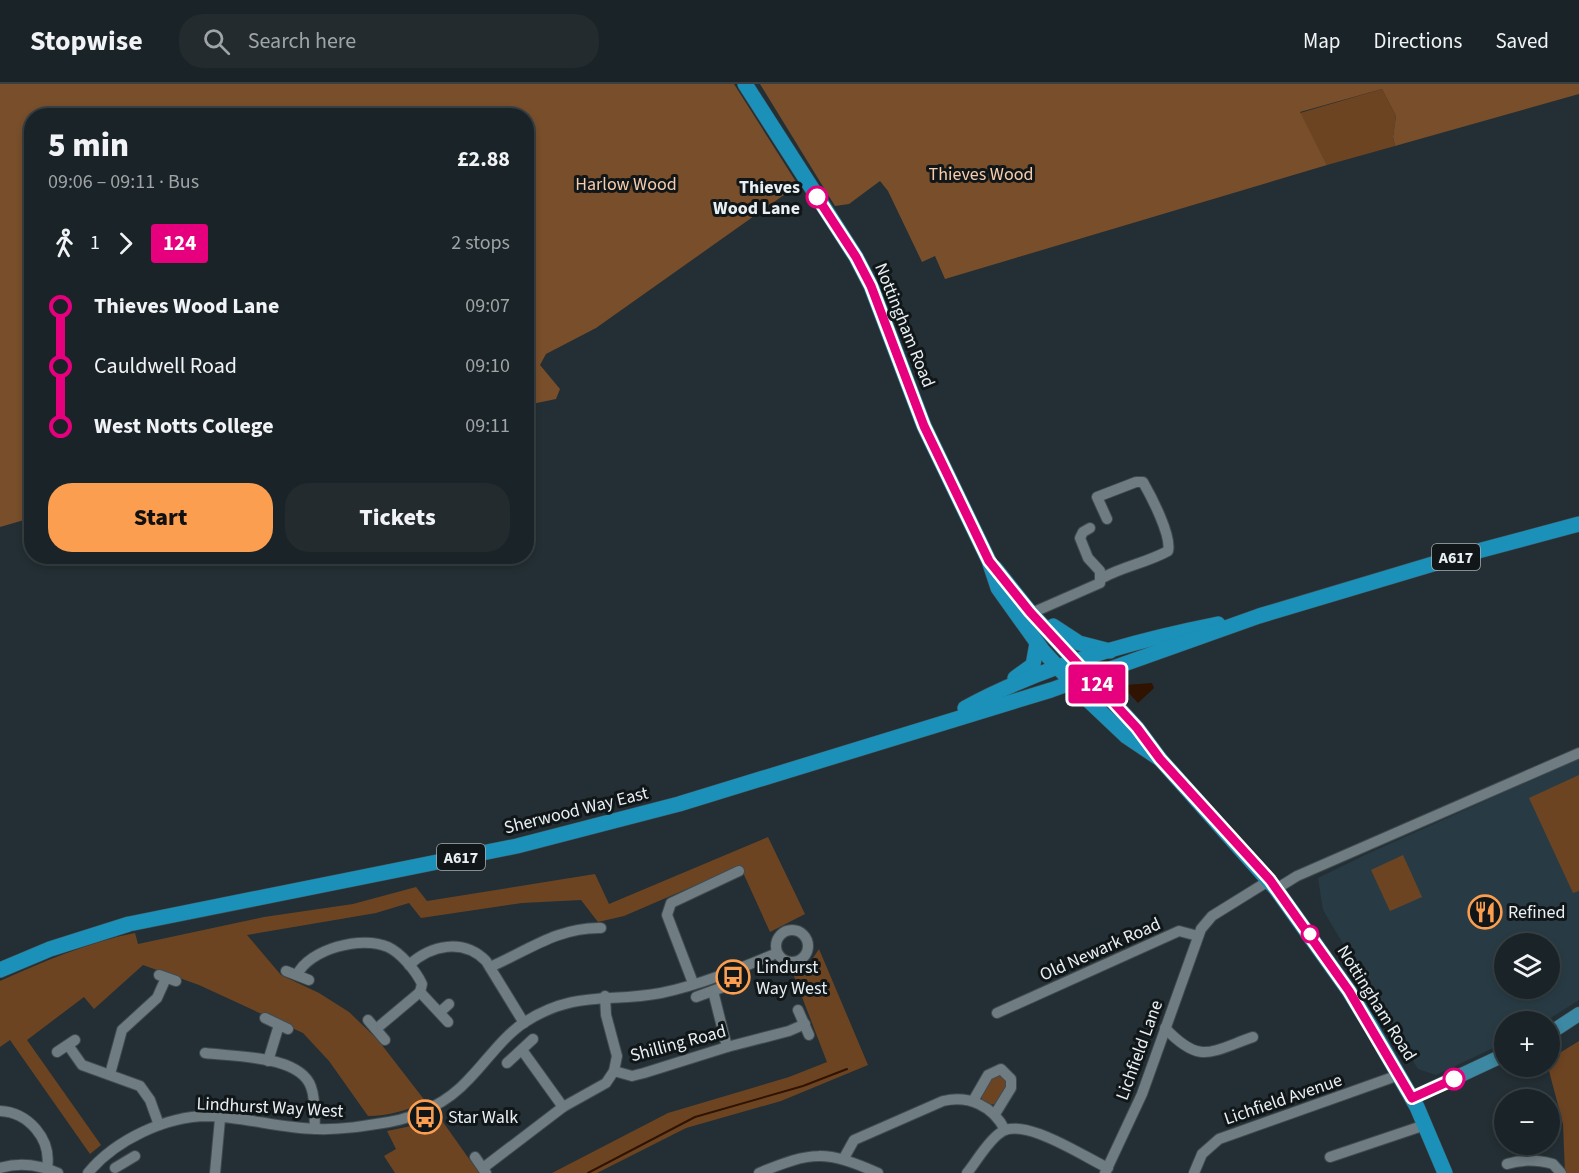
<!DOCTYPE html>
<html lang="en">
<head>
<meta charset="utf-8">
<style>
	body { margin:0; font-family:"Source Sans 3",sans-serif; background:#232b2f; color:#f1f3f6; height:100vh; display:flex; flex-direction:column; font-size:22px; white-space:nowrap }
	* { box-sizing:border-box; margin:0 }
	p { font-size:20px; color:#9fa4a7 }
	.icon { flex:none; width:33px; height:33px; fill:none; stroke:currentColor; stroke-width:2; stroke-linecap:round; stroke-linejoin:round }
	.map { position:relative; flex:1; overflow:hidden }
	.drawer { position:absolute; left:24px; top:24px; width:510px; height:456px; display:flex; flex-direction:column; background:#1a2327; border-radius:24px; box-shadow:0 3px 9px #0003,0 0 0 2px #384044 }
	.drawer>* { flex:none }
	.badge { padding:0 12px; border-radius:4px; font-size:21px; line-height:39px }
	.fabs { position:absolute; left:1494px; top:849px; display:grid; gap:12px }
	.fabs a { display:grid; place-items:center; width:66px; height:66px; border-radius:50%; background:#1a2327; box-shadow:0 3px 9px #0003,0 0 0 2px #384044; font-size:30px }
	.map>.badge { position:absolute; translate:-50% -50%; box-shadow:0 0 0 3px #fff }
	.legs { display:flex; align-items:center; gap:9px; height:66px; padding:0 24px; font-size:20px }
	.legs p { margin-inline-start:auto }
	.overview { display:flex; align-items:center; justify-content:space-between; height:102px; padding:0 24px }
	h1 { font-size:33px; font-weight:800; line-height:45px }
	.cta { display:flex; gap:12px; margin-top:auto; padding:12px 24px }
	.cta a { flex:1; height:69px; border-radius:24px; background:#fb9e50; color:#111; font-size:24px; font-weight:800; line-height:69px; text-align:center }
	.cta a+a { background:#232b2f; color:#f1f3f6 }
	ul { padding:0 24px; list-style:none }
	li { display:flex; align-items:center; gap:21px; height:60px; font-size:22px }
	li i { display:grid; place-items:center; width:9px; height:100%; margin:0 8px; background:currentColor }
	li i::after { content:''; width:15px; height:15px; margin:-8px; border:4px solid; border-radius:50%; background:#1a2327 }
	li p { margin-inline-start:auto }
	li:first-child i { background:linear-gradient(#0000 50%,currentColor 0) }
	li:last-child i { background:linear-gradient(currentColor 50%,#0000 0) }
	header { display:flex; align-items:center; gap:36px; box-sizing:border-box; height:84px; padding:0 30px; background:#1a2327; border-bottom:2px solid #384044 }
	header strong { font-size:28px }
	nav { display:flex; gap:33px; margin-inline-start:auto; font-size:21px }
	.search { width:420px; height:54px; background:#232b2f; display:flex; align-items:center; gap:15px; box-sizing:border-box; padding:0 21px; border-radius:24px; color:#9fa4a7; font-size:22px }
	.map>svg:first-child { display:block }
	.built { fill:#283b44; fill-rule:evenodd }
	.green { fill:#6d4422 }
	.forest { fill:#784e2b }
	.water { fill:#301300 }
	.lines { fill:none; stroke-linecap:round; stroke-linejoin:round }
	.stream { stroke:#301300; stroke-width:2 }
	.minor-casing { stroke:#414b4f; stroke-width:12 }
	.major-casing { stroke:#414b4f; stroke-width:15 }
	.highway-casing { stroke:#414b4f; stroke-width:16 }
	.minor { stroke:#6f7c82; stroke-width:10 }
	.major { stroke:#3d88a2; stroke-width:14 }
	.highway { stroke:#1b90b8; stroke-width:15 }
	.line-1-casing { stroke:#fff; stroke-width:14 }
	.line-1 { stroke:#e6007e; stroke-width:9 }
	.stop-1-dot { fill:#fff; stroke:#e6007e; stroke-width:3 }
	.labels { text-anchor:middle; stroke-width:6; stroke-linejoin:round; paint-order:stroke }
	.shield { fill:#111618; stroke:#a8afb2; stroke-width:1.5 }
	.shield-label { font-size:16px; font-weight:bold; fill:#e9f0f4 }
	.park-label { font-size:18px; fill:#f6ccac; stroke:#111618 }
	.stop-label { font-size:18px; font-weight:bold; fill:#e9f0f4; stroke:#111618; text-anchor:end }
	.street-label { font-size:18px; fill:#e9f0f4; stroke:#111618 }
	.poi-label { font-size:18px; fill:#e9f0f4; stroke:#111618; text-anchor:start }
</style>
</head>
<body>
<header>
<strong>Stopwise</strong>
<div class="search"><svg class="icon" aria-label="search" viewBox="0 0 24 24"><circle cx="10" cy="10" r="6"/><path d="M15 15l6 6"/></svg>Search here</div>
<nav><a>Map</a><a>Directions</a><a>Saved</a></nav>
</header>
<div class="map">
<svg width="1579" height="1089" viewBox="0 0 1579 1089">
	<rect width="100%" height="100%" fill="#232f34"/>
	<path class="built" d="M1579,675V916L1546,937L1504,938V959L1436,991L1418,985L1323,826L1318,794L1367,770ZM1504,860H1550V904H1504Z"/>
	<g class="green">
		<polygon points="1382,5 1396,32 1393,53 1395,62 1327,81 1300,29"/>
		<polygon points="1579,691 1579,807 1573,809 1529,714"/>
		<path d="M768,753L805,830L770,848L740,782L624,832L598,838L581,816L522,819L421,834L409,819L376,829L247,851L281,891L319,909L349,928L378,956L426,1018C407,1026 389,1032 368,1032L329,977L303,949L199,901L143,881L94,925L84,913L27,956L101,1061L90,1070L10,956L0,963V897C43,878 88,858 135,849L138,860L264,833L353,820L416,803L427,817L595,790L609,820Z"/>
		<polygon points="1403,771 1422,813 1390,827 1371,786"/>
		<polygon points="819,865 868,981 781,1017 686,1044 597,1089 552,1089 668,1029 789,993 827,978 792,887 811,877"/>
		<polygon points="1579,957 1579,1089 1565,1089 1563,1040 1548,983 1550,975"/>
		<path d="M997,990L1005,993L1008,1001L995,1020L989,1021L982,1016C981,1005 989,997 997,990Z"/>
		<polygon points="438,1031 479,1089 395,1089 384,1072 396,1065 387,1047 411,1042"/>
	</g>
	<g class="forest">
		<polygon points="0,0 734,0 798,101 596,244 546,270 540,281 560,305 556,315 527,321 526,32 32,32 31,434 0,443"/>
		<polygon points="760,0 1579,0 1579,10 1395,62 1393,53 1396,32 1382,5 1300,28 1327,81 945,195 935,172 922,178 888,107 880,97 849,120 835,122"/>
	</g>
	<polygon class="water" points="1152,599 1154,604 1138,619 1126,606 1126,601"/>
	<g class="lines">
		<polyline class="stream" points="588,1089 695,1033 803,1002 847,985"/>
		<g class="minor-casing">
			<g id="minor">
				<path d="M1102,494C1124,482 1146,479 1168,467C1172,452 1151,412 1143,398H1136L1097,413L1107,435"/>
				<polyline points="1027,531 1100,499 1100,487 1088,474 1080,454 1083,448 1090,444"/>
				<polyline points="1276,805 1297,792 1579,669"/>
				<circle cx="792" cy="862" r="16"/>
				<path d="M409,881C431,861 463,854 486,877L524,939"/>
				<path d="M490,883C527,867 558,843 601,844"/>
				<polyline points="286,887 309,896"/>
				<polyline points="159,891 176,897"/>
				<path d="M297,891C309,865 362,851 388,863C401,869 416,887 422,900L420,908"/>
				<polyline points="693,899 667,831 671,819 739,787"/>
				<polyline points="713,907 727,963"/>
				<polyline points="420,908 448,938"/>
				<polyline points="696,913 726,902"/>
				<polyline points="798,926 809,951"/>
				<polyline points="440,928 449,920"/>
				<polyline points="997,929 1179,847 1198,852"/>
				<polyline points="265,934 288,945"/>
				<polyline points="368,936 385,956"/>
				<path d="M1165,944C1200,981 1210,968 1253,953"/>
				<polyline points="376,945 420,908"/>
				<polyline points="68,961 82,981 140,1002 150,1016 159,1041"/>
				<polyline points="522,966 563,1023"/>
				<polyline points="57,968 75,956"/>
				<path d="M205,969C235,973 300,971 311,1003C316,1016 314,1032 315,1045"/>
				<polyline points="268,977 279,941"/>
				<polyline points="507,979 533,955"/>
				<polyline points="614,987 632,992 644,989 727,963 789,947 805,940"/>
				<polyline points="110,990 122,946 157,914 166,894"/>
				<polyline points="973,1017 988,991 1001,985 1011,995 1011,1004 995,1030"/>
				<path d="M0,1027C28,1028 52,1055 47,1084"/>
				<polyline points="475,1073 486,1089"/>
				<polyline points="1330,1073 1425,1041"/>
				<path d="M844,1074L854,1056L943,1017C969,1011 993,1022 1005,1046"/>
				<path d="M1507,1080C1522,1075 1538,1076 1553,1080L1561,1089"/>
				<path d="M0,1084C19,1078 40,1081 58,1089"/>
				<polyline points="115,1084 135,1072"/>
				<polyline points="483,1084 563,1023 606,999 614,987 617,972 606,931 605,912"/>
				<path d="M88,1089C115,1056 166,1032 208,1032C244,1033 280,1044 316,1045C341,1046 365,1042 389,1038C418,1033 448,1018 468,996C487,977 502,953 525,938C575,906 609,919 661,909C700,901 741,884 777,869"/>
				<polyline points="215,1089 220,1035"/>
				<path d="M759,1089C812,1067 826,1066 878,1089"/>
				<path d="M967,1089C977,1077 987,1058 1000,1049C1022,1031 1084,1073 1108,1084"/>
				<polyline points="1105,1089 1142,1010 1201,845 1212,832 1270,796"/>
				<polyline points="1194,1089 1202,1070 1219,1055 1399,991"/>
			</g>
		</g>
		<g class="major-casing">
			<g id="major">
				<polyline points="1550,949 1579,930"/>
				<polyline points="1412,1014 1504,971"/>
			</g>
		</g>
		<g class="highway-casing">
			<g id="highway">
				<polyline points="745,0 856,173 871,202 924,342 989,477 998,504 1043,567 1088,616 1126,652 1160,675"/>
				<polyline points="995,484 1030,528 1137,644 1160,675 1276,805 1349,907 1371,943 1417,1023 1445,1089"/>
				<polyline points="1053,542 1079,559 1110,567"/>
				<polyline points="1015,594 1033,581 1037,559"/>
				<path d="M965,624C1042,582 1132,557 1218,540"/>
				<polyline points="0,886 50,865 129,840 517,762 679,720 1051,606 1259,532 1463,471 1579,440"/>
			</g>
		</g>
		<use href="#minor" class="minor"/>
		<use href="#major" class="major"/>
		<use href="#highway" class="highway"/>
	</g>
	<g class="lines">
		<g class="line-1-casing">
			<polyline id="line-1" points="817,113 856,173 871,202 924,342 989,477 1030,528 1137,644 1160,675 1270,796 1349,907 1412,1014 1454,995"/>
		</g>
		<use href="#line-1" class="line-1"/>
	</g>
	<defs>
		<g id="restaurant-ring" transform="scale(1.725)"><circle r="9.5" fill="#111618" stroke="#fb9e50" stroke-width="1.5"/><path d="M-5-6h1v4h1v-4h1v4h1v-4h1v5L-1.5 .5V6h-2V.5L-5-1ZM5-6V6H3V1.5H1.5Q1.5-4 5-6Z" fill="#fb9e50"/></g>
		<g id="bus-ring" transform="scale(1.725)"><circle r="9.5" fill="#111618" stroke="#fb9e50" stroke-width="1.5"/><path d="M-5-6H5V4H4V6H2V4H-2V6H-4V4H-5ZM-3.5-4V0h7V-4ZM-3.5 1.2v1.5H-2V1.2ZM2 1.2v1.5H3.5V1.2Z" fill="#fb9e50"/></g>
	</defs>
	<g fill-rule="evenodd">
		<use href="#restaurant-ring" x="1485" y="828"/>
		<use href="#bus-ring" x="733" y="893"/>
		<use href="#bus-ring" x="425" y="1033"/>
	</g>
	<g class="stop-1-dot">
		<circle cx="817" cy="113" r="10"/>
		<circle cx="1310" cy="850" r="8"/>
		<circle cx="1454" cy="995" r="10"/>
	</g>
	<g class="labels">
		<g class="shield">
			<rect x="1432" y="460" width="48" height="26" rx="4.5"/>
			<rect x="437" y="760" width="48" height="26" rx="4.5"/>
		</g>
		<g class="shield-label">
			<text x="1456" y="479">A617</text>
			<text x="461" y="779">A617</text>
		</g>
		<g class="park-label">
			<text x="981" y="96">Thieves Wood</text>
			<text x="626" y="106">Harlow Wood</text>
		</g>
		<g class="stop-label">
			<text x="800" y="109">Thieves<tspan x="800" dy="21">Wood Lane</tspan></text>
		</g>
		<g class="street-label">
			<text transform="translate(905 241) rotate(68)" y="6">Nottingham Road</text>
			<text transform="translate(576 726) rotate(-14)" y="6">Sherwood Way East</text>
			<text transform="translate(1100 865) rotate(-24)" y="6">Old Newark Road</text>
			<text transform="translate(1377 919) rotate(58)" y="6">Nottingham Road</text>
			<text transform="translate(678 959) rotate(-15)" y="6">Shilling Road</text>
			<text transform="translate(1139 966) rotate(-70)" y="6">Lichfield Lane</text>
			<text transform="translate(1283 1015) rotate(-19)" y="6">Lichfield Avenue</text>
			<text transform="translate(270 1023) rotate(3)" y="6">Lindhurst Way West</text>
		</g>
		<g class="poi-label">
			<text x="1508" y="834">Refined</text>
			<text x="756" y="889">Lindurst<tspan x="756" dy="21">Way West</tspan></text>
			<text x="448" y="1039">Star Walk</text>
		</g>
	</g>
</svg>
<div class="fabs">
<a><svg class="icon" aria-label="layers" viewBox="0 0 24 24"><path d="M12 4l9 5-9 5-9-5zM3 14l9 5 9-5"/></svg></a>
<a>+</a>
<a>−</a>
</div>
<b class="badge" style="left:1097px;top:600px;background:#e6007e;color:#fff">124</b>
<section class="drawer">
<div class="overview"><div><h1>5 min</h1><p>09:06 – 09:11 · Bus</p></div><b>£2.88</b></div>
<div class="legs"><svg class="icon" aria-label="walk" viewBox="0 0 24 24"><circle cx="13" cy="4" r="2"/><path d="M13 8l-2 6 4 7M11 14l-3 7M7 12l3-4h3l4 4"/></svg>1<svg class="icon" aria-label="forward" viewBox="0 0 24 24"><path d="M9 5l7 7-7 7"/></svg><b class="badge" style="background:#e6007e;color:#fff">124</b><p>2 stops</p></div>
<ul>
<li><i style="color:#e6007e"></i><b>Thieves Wood Lane</b><p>09:07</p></li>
<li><i style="color:#e6007e"></i><span>Cauldwell Road</span><p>09:10</p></li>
<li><i style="color:#e6007e"></i><b>West Notts College</b><p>09:11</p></li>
</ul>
<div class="cta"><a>Start</a><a>Tickets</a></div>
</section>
</div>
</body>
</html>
